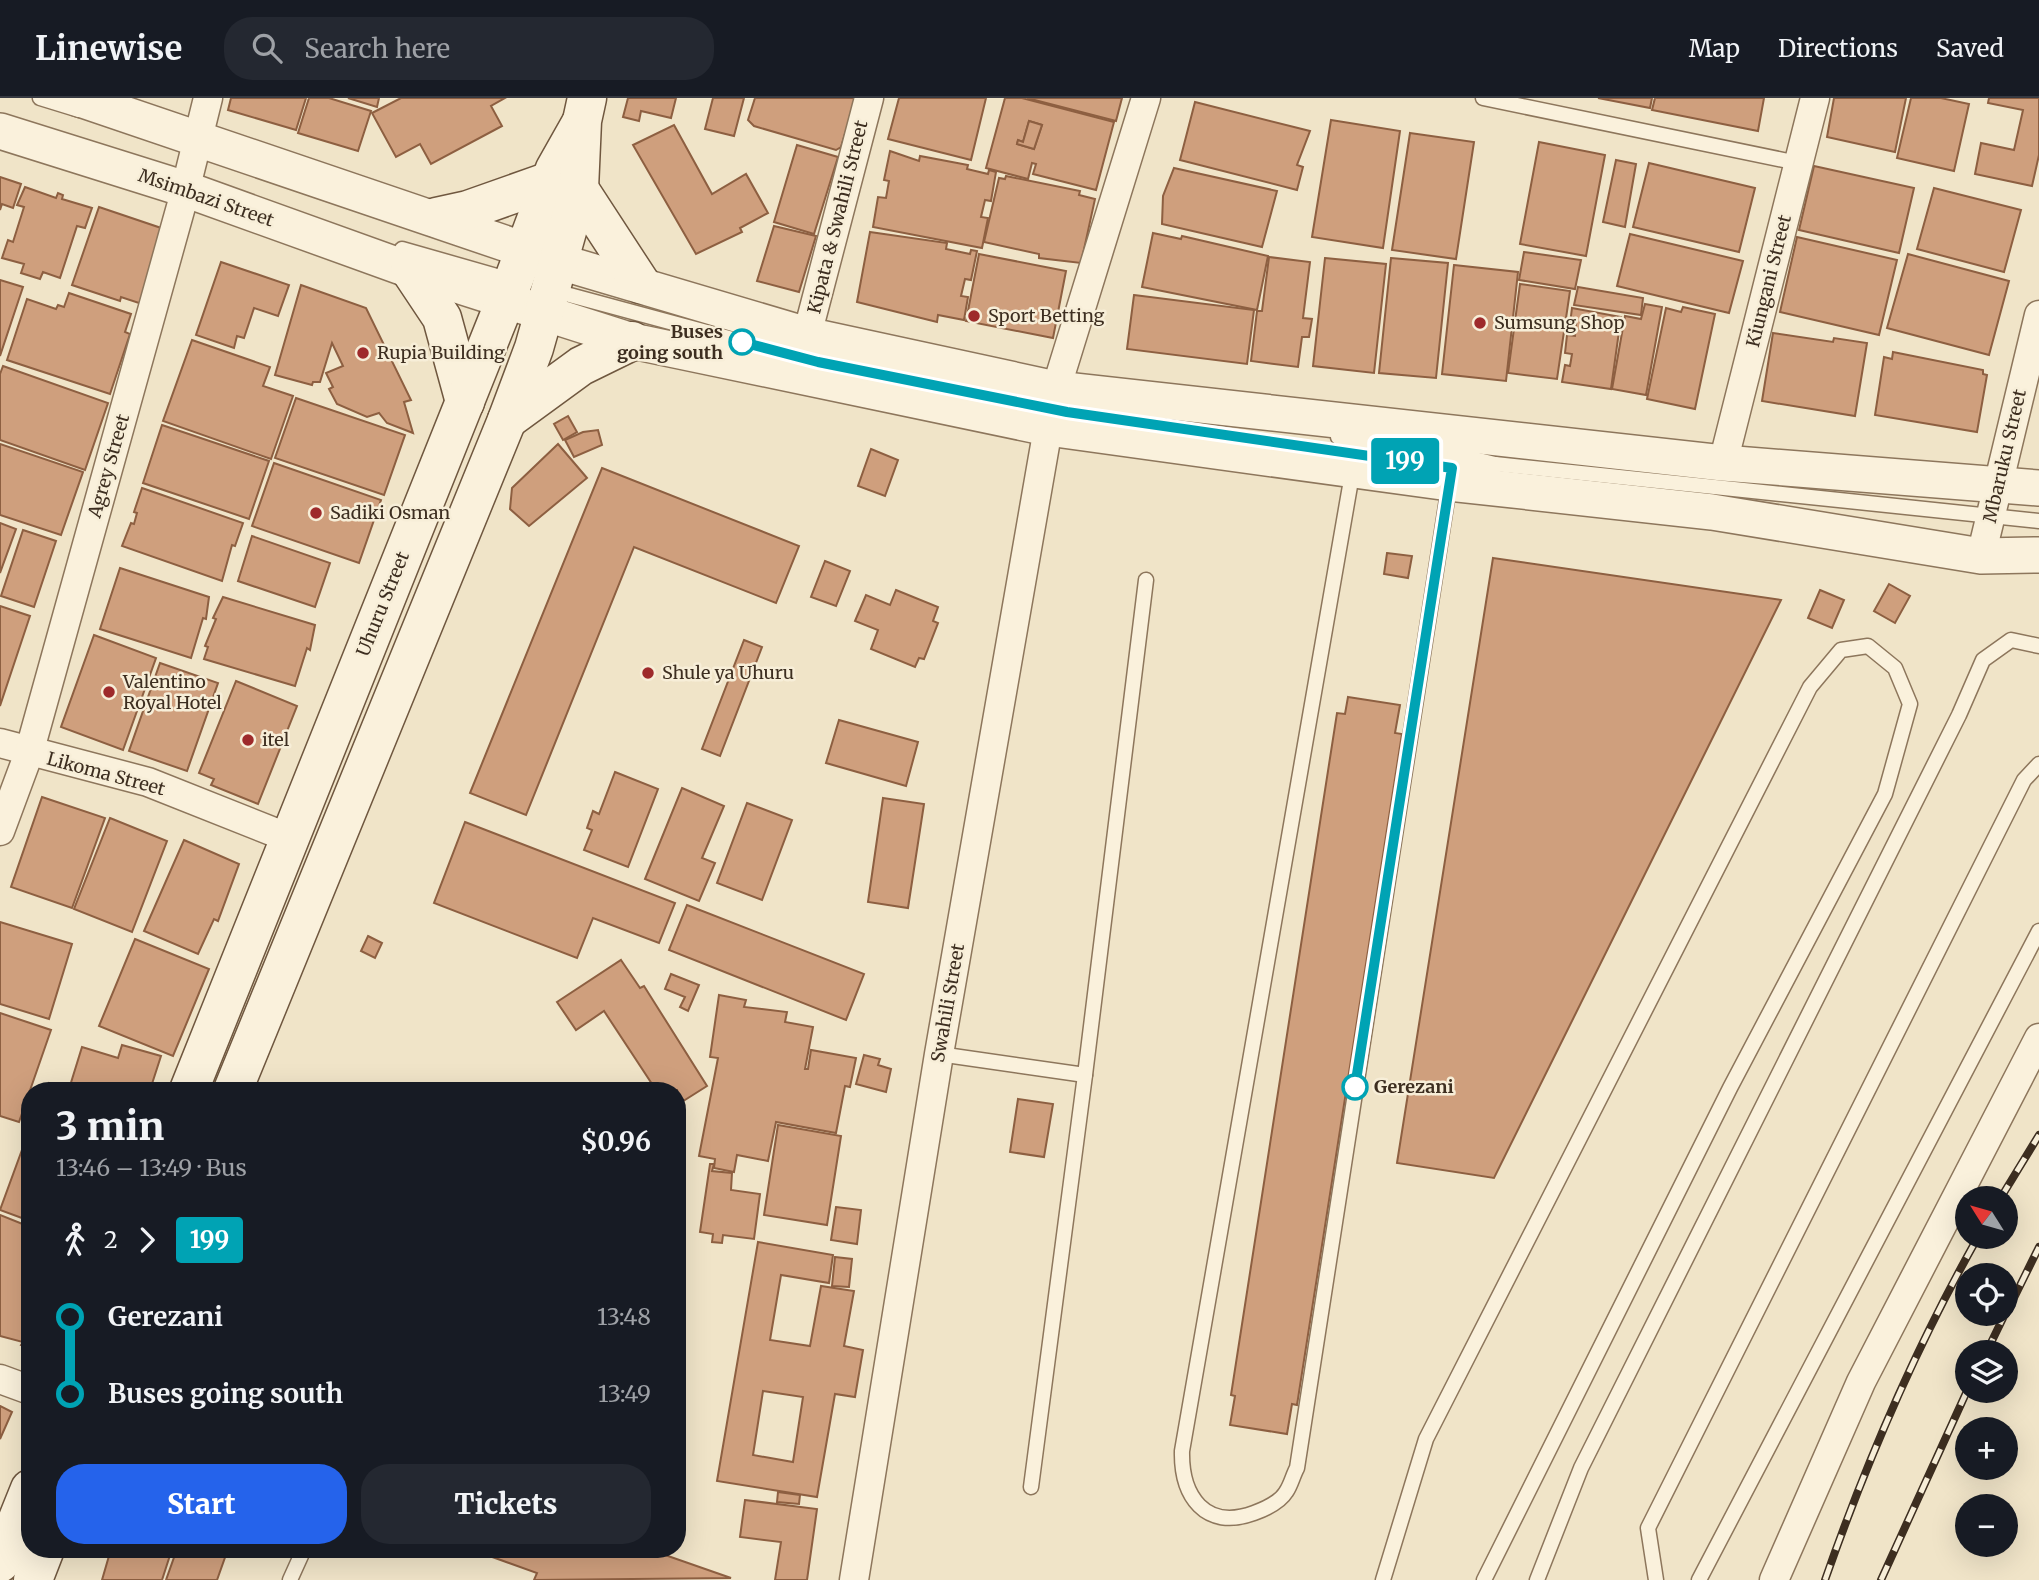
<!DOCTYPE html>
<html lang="en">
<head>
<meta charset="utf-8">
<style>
	body { margin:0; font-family:Merriweather,serif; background:#242831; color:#f1f3f6; height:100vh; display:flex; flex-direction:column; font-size:26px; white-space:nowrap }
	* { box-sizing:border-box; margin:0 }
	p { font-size:23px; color:#9ea1a6 }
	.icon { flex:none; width:38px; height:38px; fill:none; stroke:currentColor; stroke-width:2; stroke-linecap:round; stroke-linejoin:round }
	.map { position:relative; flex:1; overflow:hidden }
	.details { position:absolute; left:21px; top:984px; width:665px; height:476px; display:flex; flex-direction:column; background:#171b24; border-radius:28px; box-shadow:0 7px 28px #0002 }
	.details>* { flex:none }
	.badge { padding:0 14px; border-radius:5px; font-size:24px; line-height:46px }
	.needle { width:46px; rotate:307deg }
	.tools { position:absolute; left:1955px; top:1088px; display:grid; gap:14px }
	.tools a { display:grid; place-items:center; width:63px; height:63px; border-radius:50%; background:#171b24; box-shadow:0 7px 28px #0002; font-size:35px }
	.map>.badge { position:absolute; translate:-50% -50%; box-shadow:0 0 0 4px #fff }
	.legs { display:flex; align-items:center; gap:10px; height:77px; padding:0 35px; font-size:23px }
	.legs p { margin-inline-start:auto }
	.head { display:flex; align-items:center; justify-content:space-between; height:119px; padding:0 35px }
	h1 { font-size:38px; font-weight:800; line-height:52px }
	.button { display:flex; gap:14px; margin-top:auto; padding:14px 35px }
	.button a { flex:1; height:80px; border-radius:28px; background:#2563eb; color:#fff; font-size:28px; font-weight:800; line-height:80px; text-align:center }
	.button a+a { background:#242831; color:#f1f3f6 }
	ul { padding:0 35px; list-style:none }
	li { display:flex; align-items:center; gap:24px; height:77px; font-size:26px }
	li i { display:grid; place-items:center; width:10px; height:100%; margin:0 9px; background:currentColor }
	li i::after { content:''; width:18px; height:18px; margin:-9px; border:5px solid; border-radius:50%; background:#171b24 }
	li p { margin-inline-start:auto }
	li:first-child i { background:linear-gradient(#0000 50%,currentColor 0) }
	li:last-child i { background:linear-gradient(currentColor 50%,#0000 0) }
	header { display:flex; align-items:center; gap:42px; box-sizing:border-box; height:98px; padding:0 35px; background:#171b24; border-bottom:2px solid #363941 }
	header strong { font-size:33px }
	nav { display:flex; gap:38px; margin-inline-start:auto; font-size:24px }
	.search { width:490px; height:63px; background:#242831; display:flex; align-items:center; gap:18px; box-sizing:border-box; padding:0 24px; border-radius:28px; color:#9ea1a6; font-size:26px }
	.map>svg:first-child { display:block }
	.building { fill:#cf9f7d; stroke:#8d5f41; stroke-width:2; fill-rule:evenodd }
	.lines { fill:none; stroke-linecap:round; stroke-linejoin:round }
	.service-casing { stroke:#8d765c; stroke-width:17 }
	.minor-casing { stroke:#8d765c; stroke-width:31 }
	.tertiary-casing { stroke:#8d765c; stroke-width:38 }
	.secondary-casing { stroke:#6f573f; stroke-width:41 }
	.service { stroke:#faf1dc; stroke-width:14 }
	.minor { stroke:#faf1dc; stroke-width:28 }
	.tertiary { stroke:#faf1dc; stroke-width:35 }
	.secondary { stroke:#faf1dc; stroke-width:38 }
	.rail-casing { stroke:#3d2e20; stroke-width:8 }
	.rail { stroke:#f7eed8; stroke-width:5; stroke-dasharray:16; stroke-linecap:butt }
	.line-1-casing { stroke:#fff; stroke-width:16 }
	.line-1 { stroke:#00a3b4; stroke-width:10 }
	.poi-dot { fill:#9e2a2b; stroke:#f7eed8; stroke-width:2.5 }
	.stop-1-dot { fill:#fff; stroke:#00a3b4; stroke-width:3.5 }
	.labels { text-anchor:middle; stroke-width:5; stroke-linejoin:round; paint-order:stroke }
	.street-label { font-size:18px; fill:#3d2e20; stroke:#f7eed8 }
	.poi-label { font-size:18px; fill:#3d2e20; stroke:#f7eed8; text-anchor:start }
	.stop-label { font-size:18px; font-weight:bold; fill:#3d2e20; stroke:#f7eed8; text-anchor:end }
</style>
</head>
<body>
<header>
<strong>Linewise</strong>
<div class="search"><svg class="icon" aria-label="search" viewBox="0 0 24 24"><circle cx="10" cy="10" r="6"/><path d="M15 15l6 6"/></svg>Search here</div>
<nav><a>Map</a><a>Directions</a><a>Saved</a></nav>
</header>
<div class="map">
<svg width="2039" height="1482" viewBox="0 0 2039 1482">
	<rect width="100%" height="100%" fill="#f0e4c8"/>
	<g class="building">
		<polygon points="231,0 306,0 296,32 228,12"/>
		<polygon points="309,0 329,0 371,13 358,53 298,35"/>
		<polygon points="348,0 379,0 377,9"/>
		<polygon points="401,0 505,0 491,8 502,28 431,66 420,46 396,59 372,15"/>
		<polygon points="628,0 676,0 671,20 641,13 639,23 623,19"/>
		<polygon points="713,0 744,0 734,38 705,31"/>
		<polygon points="755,0 856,0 841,49 836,52 754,28 748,22"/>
		<polygon points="899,0 986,0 971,62 888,41"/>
		<path d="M1005,0H1022L1114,24L1096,92L1033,76L1036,66L1032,65L1028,81L986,70ZM1029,23L1042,27L1034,51L1017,46L1018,42L1023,44Z"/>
		<polygon points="1027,0 1122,0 1116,23"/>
		<polygon points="1598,0 1652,0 1650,10"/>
		<polygon points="1655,0 1764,0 1758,33 1652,12"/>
		<polygon points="1834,0 1906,0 1895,54 1827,39"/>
		<polygon points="1911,0 1941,0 1969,6 1954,73 1897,60"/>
		<polygon points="1989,0 2039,0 2039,57 2032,88 1975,76 1981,45 2014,52 2023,12 1988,5"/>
		<polygon points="1195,4 1310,33 1297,67 1303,69 1297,92 1180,62"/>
		<polygon points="1331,22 1400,33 1383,150 1312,139"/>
		<polygon points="1029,23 1042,27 1034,51 1017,46 1018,42 1023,44"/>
		<polygon points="674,27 712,96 746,76 768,115 740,130 742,134 696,156 633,47"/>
		<polygon points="1410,35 1474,44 1456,161 1392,152"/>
		<polygon points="1539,44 1605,57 1586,158 1520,146"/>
		<polygon points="797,47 838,59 814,136 774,124"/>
		<polygon points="890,53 919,63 920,58 968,67 967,71 988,76 989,72 996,74 991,103 985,102 981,119 988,120 982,150 873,129 878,99 886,100 889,83 884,82"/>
		<polygon points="1616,62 1636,66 1625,129 1603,124"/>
		<polygon points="1649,65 1755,90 1739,154 1633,129"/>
		<polygon points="1814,68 1914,90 1899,155 1799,132"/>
		<polygon points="1174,70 1277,93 1262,149 1162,126 1163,98"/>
		<polygon points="1006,78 1080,93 1079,97 1095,101 1081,165 1039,160 1039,156 984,144 999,80 1005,81"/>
		<polygon points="0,79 21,86 13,110 2,106 0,112"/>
		<polygon points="25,89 56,100 58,95 63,97 62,101 92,110 85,130 77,128 60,180 43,174 40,181 21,175 24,166 2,160 8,142 13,144 24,109 17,107"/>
		<polygon points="1934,90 2021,112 2004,174 1917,151"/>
		<polygon points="99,109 170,133 145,207 121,199 120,203 72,187"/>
		<polygon points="774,128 816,138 799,194 757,183"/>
		<polygon points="870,134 947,145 946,151 970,156 971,152 977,153 971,182 965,181 961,198 968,199 964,222 938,217 937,224 857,204"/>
		<polygon points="1153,135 1181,141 1182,138 1268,158 1257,212 1142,189"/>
		<polygon points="1630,136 1743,163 1729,215 1617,188"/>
		<polygon points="1797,139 1897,162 1879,237 1780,214"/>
		<polygon points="1524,154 1581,162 1575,191 1519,182"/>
		<polygon points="979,156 1066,173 1053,240 966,223"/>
		<polygon points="1908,156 2009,183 1989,257 1887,230"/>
		<polygon points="1269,159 1310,164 1303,220 1312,221 1309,239 1302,239 1298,269 1251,263 1257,213 1262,213"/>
		<polygon points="1325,160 1386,166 1374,275 1313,268"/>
		<polygon points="1391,160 1448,165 1436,280 1379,275"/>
		<polygon points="221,164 289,187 278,218 254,210 244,240 237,238 234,250 196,237"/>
		<polygon points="1454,167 1518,174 1506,283 1442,276"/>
		<polygon points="0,182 23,189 0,258"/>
		<polygon points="1520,186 1570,193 1557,281 1508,275"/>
		<polygon points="301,187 366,210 411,302 404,304 413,335 387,325 379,315 367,319 337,306 329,291 333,289 326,275 343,268 332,245 320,284 313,284 312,287 275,277"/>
		<polygon points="1578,189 1643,200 1641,217 1574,207"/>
		<polygon points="69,195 131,216 125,234 130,236 110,296 7,262 27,201 56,211 58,207 64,209"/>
		<polygon points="1134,197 1254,212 1247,266 1127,251"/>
		<polygon points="1645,206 1662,209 1646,297 1612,291 1625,218 1641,221"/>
		<polygon points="1683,209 1715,216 1695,311 1647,301 1666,210 1681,214"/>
		<polygon points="1572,210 1621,219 1611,291 1562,284 1565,267 1570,268 1572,256 1565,255 1567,237 1575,238 1576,226 1570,226"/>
		<polygon points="1773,235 1833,244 1834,240 1867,245 1855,318 1762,303"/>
		<polygon points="192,242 270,269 263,288 293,298 271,361 163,323"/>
		<polygon points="1893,254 1983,272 1983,276 1987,277 1977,334 1875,317 1884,259 1892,261"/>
		<polygon points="3,268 108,305 85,372 0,342 0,276"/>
		<polygon points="296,300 405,337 384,397 275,360"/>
		<polygon points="568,318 577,334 563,342 554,326"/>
		<polygon points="162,327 269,363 249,421 143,385"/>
		<polygon points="598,332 602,347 574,359 565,342 583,334"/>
		<polygon points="0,346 83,374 61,437 0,417"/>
		<polygon points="558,346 587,380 529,428 510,411 512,390"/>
		<polygon points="871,351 898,362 885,398 858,388"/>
		<polygon points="274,365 381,402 359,465 252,428"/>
		<polygon points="602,370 799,448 776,505 634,449 526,717 470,695"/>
		<polygon points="142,390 243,425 235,448 232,447 222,483 122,448 131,425 134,426 137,415 134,414"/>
		<polygon points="0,425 16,431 0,475"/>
		<polygon points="23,432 56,443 34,509 1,498"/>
		<polygon points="252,438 330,465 315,509 238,483"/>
		<polygon points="1387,455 1412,458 1408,480 1384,476"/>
		<polygon points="1493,460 1781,502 1494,1080 1397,1065"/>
		<polygon points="825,463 850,473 836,508 811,499"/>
		<polygon points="120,470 209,499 206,521 203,520 191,560 100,531"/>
		<polygon points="1889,486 1910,498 1895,525 1874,513"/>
		<polygon points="896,492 938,509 933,523 938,525 924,561 919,560 915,569 871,551 878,532 855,523 866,497 890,507"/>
		<polygon points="1820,492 1844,502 1832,530 1808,520"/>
		<polygon points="223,499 315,527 310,552 307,550 295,588 204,561 208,549 205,548 216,521 213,520"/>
		<polygon points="0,508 30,518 0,608"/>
		<polygon points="94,537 156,560 123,652 61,629"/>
		<polygon points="744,542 762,549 720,658 702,651"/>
		<polygon points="160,565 218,585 187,673 129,653"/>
		<polygon points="236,583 297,608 258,706 211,687 214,681 199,675"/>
		<polygon points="1348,599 1400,607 1395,635 1402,636 1297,1307 1292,1306 1287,1336 1230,1327 1235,1298 1231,1297 1337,615 1345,616"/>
		<polygon points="839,622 918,644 906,688 826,665"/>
		<polygon points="615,674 658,691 628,769 584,752 592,732 587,730 593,713 599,716"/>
		<polygon points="682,690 724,708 702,760 715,765 699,803 645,781"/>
		<polygon points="42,699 105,720 72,810 11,789"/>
		<polygon points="883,700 924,706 908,810 868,804"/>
		<polygon points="747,705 792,722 762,802 717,785"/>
		<polygon points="110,720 167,743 132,834 74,811"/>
		<polygon points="465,724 675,805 659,845 593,820 577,860 434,805"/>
		<polygon points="184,742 239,766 218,823 214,821 198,856 144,833"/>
		<polygon points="687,807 864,876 846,922 669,852"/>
		<polygon points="0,824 72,846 49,921 0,906"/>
		<polygon points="368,838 382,845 375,860 361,853"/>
		<polygon points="135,841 209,871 173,958 99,928"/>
		<polygon points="621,862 640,890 644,888 707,988 677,1007 677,992 656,992 604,913 576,932 557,904"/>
		<polygon points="671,876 699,887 688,913 680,909 685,899 665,891"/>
		<polygon points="719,897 746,902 744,909 787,914 785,924 813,929 805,971 808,971 811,952 856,960 850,989 845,988 836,1035 776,1024 768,1063 737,1057 734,1074 714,1070 715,1061 699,1058 718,960 710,959"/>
		<polygon points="0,915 51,932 19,1024 0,1018"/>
		<polygon points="122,947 161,958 150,992 47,992 49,985 69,991 82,949 118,960"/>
		<polygon points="864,957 880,961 878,967 891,971 886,994 856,986"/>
		<polygon points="1018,1001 1053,1006 1044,1059 1010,1054"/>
		<polygon points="778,1027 841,1038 827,1127 764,1117"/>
		<polygon points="30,1030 30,1123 0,1112"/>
		<polygon points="710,1066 714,1066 712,1073 732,1075 731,1092 760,1096 754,1141 723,1137 722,1145 712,1144 713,1136 700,1134"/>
		<polygon points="836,1109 861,1112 857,1146 831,1142"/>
		<polygon points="0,1117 30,1129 30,1251 21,1247 23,1244 0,1238"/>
		<path d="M758,1144L833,1157L829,1185L781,1177L770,1242L810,1248L821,1188L854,1193L844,1248L863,1252L855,1299L835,1296L817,1399L717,1383ZM763,1293L803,1299L793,1364L753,1357Z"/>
		<polygon points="835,1159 852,1161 849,1189 832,1188"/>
		<polygon points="0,1308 12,1314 0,1341"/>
		<polygon points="778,1394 800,1397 799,1406 777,1404"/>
		<polygon points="745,1402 817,1411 807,1482 775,1482 781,1444 740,1439"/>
		<polygon points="111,1451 172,1451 162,1482 102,1482"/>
		<polygon points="177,1451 228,1451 217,1482 166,1482"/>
		<polygon points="470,1451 648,1451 731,1480 534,1482 537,1475"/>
	</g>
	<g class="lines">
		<g class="service-casing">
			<g id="service">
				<polyline points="40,0 79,12"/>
				<polyline points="1483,0 1798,65"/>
				<polyline points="402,151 511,182"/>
				<polyline points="551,192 818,264 1067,314 1201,333"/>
				<path d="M1338,339L1454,356L1297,1370C1293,1377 1291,1387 1286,1394C1280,1404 1265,1411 1254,1415C1205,1433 1181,1398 1182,1353L1358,342"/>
				<polyline points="1495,366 2039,423"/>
				<polyline points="1449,370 1495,366 1454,356"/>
				<polyline points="939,956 1085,977 1146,482"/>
				<polyline points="1031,1389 1085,977"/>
				<polyline points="290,1482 304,1451"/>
				<polyline points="1383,1482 1426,1341 1810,589 1841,552 1868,548 1895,570 1910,606 1885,696 1730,990 1484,1482"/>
				<polyline points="1537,1482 1581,1370 1959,617 1983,562 2011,542 2039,548"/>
				<polyline points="1656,1482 1648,1430 2024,682 2039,666"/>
				<polyline points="1699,1482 2039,833"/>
			</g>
		</g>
		<g class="minor-casing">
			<g id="minor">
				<polyline points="807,237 869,0"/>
				<polyline points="1056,291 1146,0"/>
				<polyline points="1723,365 1815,0"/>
				<polyline points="1981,458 2039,217"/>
				<polyline points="0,645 148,684 289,740"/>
				<polyline points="0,733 29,655 182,105 208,0"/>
				<polyline points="0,1281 30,1292"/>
				<polyline points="854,1482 939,956 1048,330"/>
				<polyline points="1774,1482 1861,1284 2039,940"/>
			</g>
		</g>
		<g class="tertiary-casing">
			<g id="tertiary">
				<polyline points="77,0 557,163 807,237 1056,291 1723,365 2039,390"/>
				<polyline points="0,33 185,91 410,172 632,243 1048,330 1449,385 1712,414 1981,458 2039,457"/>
			</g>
		</g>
		<g class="secondary-casing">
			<g id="secondary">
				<polyline points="579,91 641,186"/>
				<polyline points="436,119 468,112 550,83"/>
				<polyline points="410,172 442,220 465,304"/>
				<polyline points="507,322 581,268 632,243"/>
				<polyline points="189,992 514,181 555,71 581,25"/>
				<polyline points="233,992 507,322 534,250 579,91 582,23 587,0"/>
				<polyline points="0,1465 30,1391"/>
				<polyline points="33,1482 45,1451"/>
			</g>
		</g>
		<use href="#service" class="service"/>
		<use href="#minor" class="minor"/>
		<use href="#tertiary" class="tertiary"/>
		<use href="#secondary" class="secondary"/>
		<g class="rail-casing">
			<g id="rail">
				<polyline points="2000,1101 2039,1037"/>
				<polyline points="2006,1216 2039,1149"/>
				<polyline points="1986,1255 2005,1216"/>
				<path d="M1825,1482C1866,1365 1917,1247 1978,1139"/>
				<polyline points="1881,1482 1967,1293"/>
			</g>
		</g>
		<use href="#rail" class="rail"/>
	</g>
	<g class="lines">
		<g class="line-1-casing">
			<polyline id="line-1" points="742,244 818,264 1067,314 1452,370 1355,989"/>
		</g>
		<use href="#line-1" class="line-1"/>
	</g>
	<g class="poi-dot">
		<circle cx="974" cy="218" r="7"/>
		<circle cx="1480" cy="225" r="7"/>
		<circle cx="363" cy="255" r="7"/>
		<circle cx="316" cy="415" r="7"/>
		<circle cx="648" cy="575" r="7"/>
		<circle cx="109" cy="594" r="7"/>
		<circle cx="248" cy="642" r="7"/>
	</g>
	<g class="stop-1-dot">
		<circle cx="742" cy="244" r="12"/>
		<circle cx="1355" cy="989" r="12"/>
	</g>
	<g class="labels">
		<g class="street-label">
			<text transform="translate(206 100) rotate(19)" y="6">Msimbazi Street</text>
			<text transform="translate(838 119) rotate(-76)" y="6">Kipata &amp; Swahili Street</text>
			<text transform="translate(1769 183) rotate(-76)" y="6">Kiungani Street</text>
			<text transform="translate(2005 358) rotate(-77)" y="6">Mbaruku Street</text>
			<text transform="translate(109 368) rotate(-74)" y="6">Agrey Street</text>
			<text transform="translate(383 506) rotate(-68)" y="6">Uhuru Street</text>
			<text transform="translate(106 676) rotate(15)" y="6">Likoma Street</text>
			<text transform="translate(948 905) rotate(-80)" y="6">Swahili Street</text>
		</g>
		<g class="poi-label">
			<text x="988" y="224">Sport Betting</text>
			<text x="1494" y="231">Sumsung Shop</text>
			<text x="377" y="261">Rupia Building</text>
			<text x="330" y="421">Sadiki Osman</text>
			<text x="662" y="581">Shule ya Uhuru</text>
			<text x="123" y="590">Valentino<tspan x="123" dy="21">Royal Hotel</tspan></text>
			<text x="262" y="648">itel</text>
		</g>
		<g class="stop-label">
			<text x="723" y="240">Buses<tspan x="723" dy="21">going south</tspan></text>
			<text x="1374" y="995" text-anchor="start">Gerezani</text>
		</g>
	</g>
</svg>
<div class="tools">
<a><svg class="needle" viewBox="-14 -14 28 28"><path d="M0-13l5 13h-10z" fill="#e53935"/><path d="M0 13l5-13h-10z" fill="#9ea1a6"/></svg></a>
<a><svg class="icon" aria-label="locate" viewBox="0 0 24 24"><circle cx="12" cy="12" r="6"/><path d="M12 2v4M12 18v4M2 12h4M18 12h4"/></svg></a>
<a><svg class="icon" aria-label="layers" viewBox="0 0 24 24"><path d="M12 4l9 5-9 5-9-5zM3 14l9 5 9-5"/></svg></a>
<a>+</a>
<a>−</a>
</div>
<b class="badge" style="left:1405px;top:363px;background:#00a3b4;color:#fff">199</b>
<section class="details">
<div class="head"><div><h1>3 min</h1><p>13:46 – 13:49 · Bus</p></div><b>$0.96</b></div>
<div class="legs"><svg class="icon" aria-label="walk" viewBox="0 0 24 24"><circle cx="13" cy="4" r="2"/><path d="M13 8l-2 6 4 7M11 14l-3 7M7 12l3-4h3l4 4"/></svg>2<svg class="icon" aria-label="forward" viewBox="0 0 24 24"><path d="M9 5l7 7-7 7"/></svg><b class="badge" style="background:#00a3b4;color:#fff">199</b></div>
<ul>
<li><i style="color:#00a3b4"></i><b>Gerezani</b><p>13:48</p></li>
<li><i style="color:#00a3b4"></i><b>Buses going south</b><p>13:49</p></li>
</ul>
<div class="button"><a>Start</a><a>Tickets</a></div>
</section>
</div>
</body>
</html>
